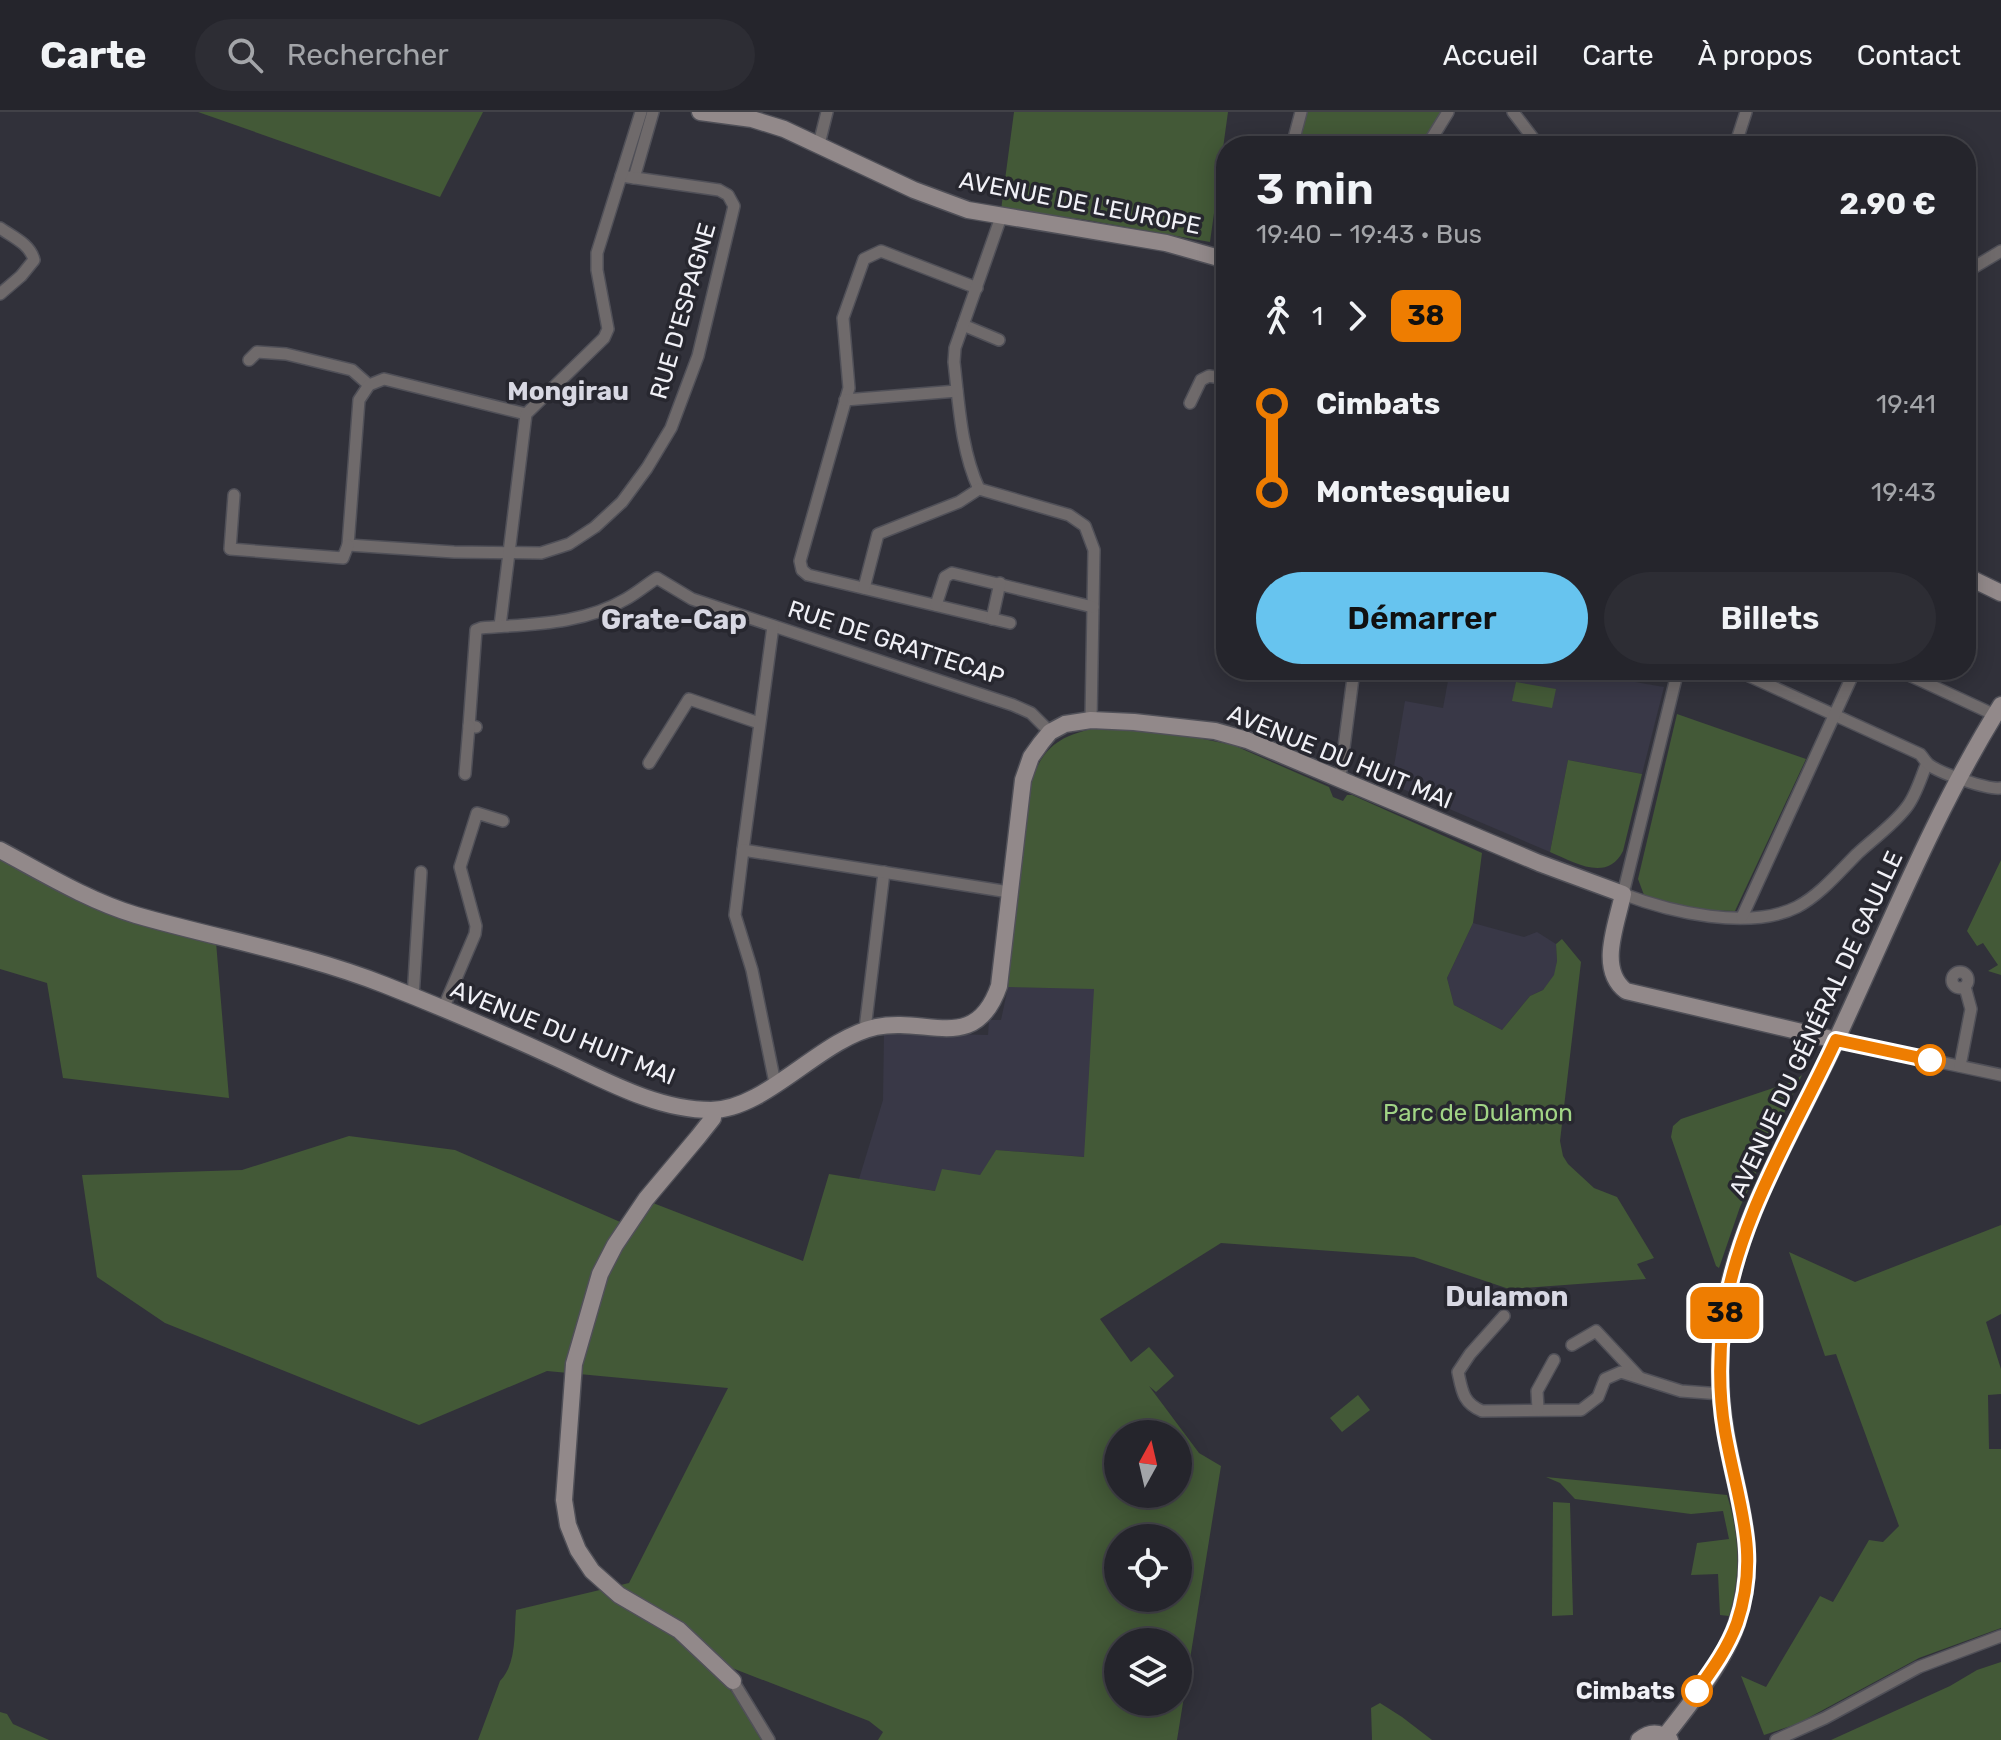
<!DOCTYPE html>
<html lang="fr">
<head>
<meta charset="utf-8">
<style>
	body { margin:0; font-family:Rubik,sans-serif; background:#2d2d34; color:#f1f3f6; height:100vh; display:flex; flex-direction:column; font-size:30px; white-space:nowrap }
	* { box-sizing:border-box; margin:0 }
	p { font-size:26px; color:#a3a5a9 }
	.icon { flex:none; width:44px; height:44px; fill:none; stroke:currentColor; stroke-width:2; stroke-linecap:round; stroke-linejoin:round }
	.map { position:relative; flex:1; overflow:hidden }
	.drawer { position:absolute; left:1216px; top:24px; width:760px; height:544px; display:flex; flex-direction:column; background:#25252c; border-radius:32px; box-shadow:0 4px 20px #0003,0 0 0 2px #424248 }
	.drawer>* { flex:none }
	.badge { padding:0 16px; border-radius:12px; font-size:28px; line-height:52px }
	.needle { width:52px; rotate:8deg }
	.buttons { position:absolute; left:1104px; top:1308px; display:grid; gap:16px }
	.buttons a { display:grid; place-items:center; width:88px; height:88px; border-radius:50%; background:#25252c; box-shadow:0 4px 20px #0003,0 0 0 2px #424248; font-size:40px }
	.map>.badge { position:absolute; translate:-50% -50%; box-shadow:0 0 0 4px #fff }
	.legs { display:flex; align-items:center; gap:12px; height:88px; padding:0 40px; font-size:26px }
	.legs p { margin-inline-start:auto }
	.headline { display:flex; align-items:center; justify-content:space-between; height:136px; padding:0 40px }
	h1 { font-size:44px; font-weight:600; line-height:60px }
	.primary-button { display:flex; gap:16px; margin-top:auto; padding:16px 40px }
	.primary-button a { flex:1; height:92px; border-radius:48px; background:#67c4ef; color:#111; font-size:32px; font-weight:600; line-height:92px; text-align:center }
	.primary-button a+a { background:#2d2d34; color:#f1f3f6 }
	ul { padding:0 40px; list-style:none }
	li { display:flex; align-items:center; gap:28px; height:88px; font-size:30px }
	li i { display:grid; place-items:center; width:12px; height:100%; margin:0 10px; background:currentColor }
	li i::after { content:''; width:20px; height:20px; margin:-10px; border:6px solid; border-radius:50%; background:#25252c }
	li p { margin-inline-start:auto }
	li:first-child i { background:linear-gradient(#0000 50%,currentColor 0) }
	li:last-child i { background:linear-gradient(currentColor 50%,#0000 0) }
	header { display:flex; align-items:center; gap:48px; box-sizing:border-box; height:112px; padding:0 40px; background:#25252c; border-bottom:2px solid #424248 }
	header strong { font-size:38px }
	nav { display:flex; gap:44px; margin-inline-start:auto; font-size:28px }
	.search { width:560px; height:72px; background:#2d2d34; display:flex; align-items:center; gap:20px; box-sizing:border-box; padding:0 28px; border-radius:44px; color:#a3a5a9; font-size:30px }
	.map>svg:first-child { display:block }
	.built { fill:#393847 }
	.green { fill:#435937; fill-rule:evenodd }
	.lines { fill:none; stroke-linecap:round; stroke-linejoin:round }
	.street-casing { stroke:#505058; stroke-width:14 }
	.secondary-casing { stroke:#505058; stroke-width:19 }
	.street { stroke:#6f6a6b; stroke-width:11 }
	.secondary { stroke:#92898a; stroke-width:16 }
	.line-1-casing { stroke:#fff; stroke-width:18 }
	.line-1 { stroke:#ee7d01; stroke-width:12 }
	.stop-1-dot { fill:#fff; stroke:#ee7d01; stroke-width:4 }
	.labels { text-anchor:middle; stroke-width:7; stroke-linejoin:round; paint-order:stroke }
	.street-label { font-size:24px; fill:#f1f1f7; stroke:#27272f }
	.park-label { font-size:24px; fill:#a1d485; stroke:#27272f }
	.stop-label { font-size:24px; font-weight:bold; fill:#f1f1f7; stroke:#27272f; text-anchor:end }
	.neighbourhood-label { font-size:26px; font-weight:bold; fill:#d8d8e3; stroke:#27272f }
	.quarter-label { font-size:28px; font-weight:bold; fill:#d8d8e3; stroke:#27272f }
</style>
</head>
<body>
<header>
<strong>Carte</strong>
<div class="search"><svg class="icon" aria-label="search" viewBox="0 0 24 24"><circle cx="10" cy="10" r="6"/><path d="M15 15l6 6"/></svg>Rechercher</div>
<nav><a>Accueil</a><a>Carte</a><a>À propos</a><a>Contact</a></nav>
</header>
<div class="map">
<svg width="2001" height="1628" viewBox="0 0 2001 1628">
	<rect width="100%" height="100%" fill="#31313a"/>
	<g class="built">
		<polygon points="1450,558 1612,558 1612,566 1664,575 1642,662 1568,648 1550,740 1391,672 1405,589 1443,596"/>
		<polygon points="1473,811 1524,825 1537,820 1556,832 1557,849 1555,863 1543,878 1530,884 1502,918 1454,893 1447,866"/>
		<polygon points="1008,875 1095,876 1085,1045 997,1038 980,1063 936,1079 859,1067 883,988 884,920 988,923 989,908 1001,908"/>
	</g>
	<g class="green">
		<polygon points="198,0 483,0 440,85"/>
		<polygon points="1014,0 1228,0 1210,130 1081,107 1001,98"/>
		<polygon points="1304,0 1443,0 1422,34 1313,34 1303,30 1298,23"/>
		<polygon points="1516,570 1556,577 1552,596 1512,589"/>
		<polygon points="1677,602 1806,647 1735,799 1698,798 1644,783 1638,767"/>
		<path d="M1097,616L1183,623L1233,633L1329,675L1333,685L1343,689L1347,683H1352L1482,741L1473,811L1447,866L1454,893L1502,918L1530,884L1543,878L1554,863L1557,849L1556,832L1562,827L1581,850L1560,1029L1563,1044L1568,1052L1594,1076L1617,1085L1654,1146L1637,1152L1646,1167L1509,1177L1414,1145L1221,1131L1100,1207L1131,1250L1149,1235L1174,1264L1156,1280L1149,1274L1199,1341L1221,1354L1177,1628H878L883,1620L869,1609L732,1556L725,1571L739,1590L761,1628H478L500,1569C517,1552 514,1520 516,1498L629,1471L728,1276L547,1259L419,1313L165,1211L97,1165L82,1063L242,1058L349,1024L455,1038L634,1116L653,1091L803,1149L829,1062L935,1079L942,1057L980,1063L996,1038L1084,1045L1094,877L1008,875L1028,683C1038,640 1054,624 1097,616ZM1118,1322H1178V1382H1118ZM1118,1426H1178V1486H1118ZM1118,1530H1178V1590H1118Z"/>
		<path d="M1568,648L1642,662L1623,739C1607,771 1574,750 1550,740Z"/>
		<polygon points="0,742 216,830 229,986 63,966 47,871 0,857"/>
		<polygon points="2001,748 2001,863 1988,859 1998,853 1983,831 1977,834 1967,819"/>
		<polygon points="1802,963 1740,1095 1719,1156 1716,1154 1671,1025 1673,1014 1681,1007 1794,969"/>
		<polygon points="2001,1113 2001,1202 1986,1210 2001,1257 2001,1282 1988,1283 1989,1337 2001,1337 2001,1516 1919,1546 1797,1612 1764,1623 1741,1564 1766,1575 1820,1484 1833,1490 1869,1428 1883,1430 1899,1414 1836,1242 1825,1244 1789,1140 1855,1170"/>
		<polygon points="1358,1283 1370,1298 1342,1320 1330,1306"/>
		<path d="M1546,1365L1727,1383C1740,1425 1741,1463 1729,1504L1720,1503L1718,1462L1691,1463L1697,1431L1729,1427L1723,1399L1691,1402L1575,1387L1560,1371Z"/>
		<polygon points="1553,1390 1570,1391 1573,1503 1552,1504"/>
		<polygon points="2001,1550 2001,1628 1831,1628 1950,1574 1977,1558"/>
		<polygon points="1380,1591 1402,1605 1432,1628 1372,1628 1371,1596"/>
		<polygon points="0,1600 7,1602 13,1612 49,1628 0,1628"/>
	</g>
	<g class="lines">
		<g class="street-casing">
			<g id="street">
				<polyline points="1513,0 1539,34"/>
				<polyline points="819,32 827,0"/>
				<polyline points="1292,34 1301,0"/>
				<polyline points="1427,34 1448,0"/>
				<polyline points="1735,34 1746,0"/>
				<polyline points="634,66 653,0"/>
				<path d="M0,116C13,125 30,132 34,148L21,164L0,182"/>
				<polyline points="1966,160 2001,139"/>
				<polyline points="977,176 881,139 864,147 843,206 849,276 800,449 802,458 808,463 1010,511"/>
				<polyline points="963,213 999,228"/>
				<polyline points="249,248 257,240 286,242 352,258 369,273"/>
				<polyline points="845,288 957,279"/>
				<polyline points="1190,291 1201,268 1209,264 1226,267"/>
				<polyline points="526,302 384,267 369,273 359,288 348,433 454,440 541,441 569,432 595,415 622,390 647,356 671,316 698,244 734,94 728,83 719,78 621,64"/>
				<polyline points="979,377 1069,403 1085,414 1094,438 1091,608"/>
				<path d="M979,377C961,338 959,293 954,250L955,236L1001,105"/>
				<polyline points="234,383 230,437 343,446 348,433"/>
				<polyline points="864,476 878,422 959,390 979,377"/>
				<polyline points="936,493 945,465 952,461 1093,495"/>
				<polyline points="992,507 1000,471"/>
				<polyline points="500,514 526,302 604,226 608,217 597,158 597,141 641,0"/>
				<path d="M1678,558L1623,782C1670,800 1749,819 1797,795C1820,783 1839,760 1857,742C1873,727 1893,713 1906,696C1916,684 1921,665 1927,651"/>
				<path d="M1736,558L1920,642C1923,645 1925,649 1928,652C1939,661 1988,678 2001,676"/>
				<polyline points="1898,558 1995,603"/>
				<path d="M476,615L469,614L476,518L481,516C529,512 582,513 626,487C637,481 646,473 657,466L692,487L1013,593L1031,601L1050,620"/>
				<polyline points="649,651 689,587 759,611"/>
				<polyline points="465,662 469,614"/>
				<polyline points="1340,666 1354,558"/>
				<polyline points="743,738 773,514"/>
				<polyline points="1742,805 1855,558"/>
				<circle cx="1960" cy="868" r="8"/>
				<polyline points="413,885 421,760"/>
				<polyline points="443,897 475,822 476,814 460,755 477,701 503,709"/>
				<polyline points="865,917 884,760"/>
				<polyline points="1836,928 2001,963"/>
				<polyline points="1960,954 1971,897 1965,875"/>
				<polyline points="775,971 752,858 735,803 743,738 1009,780"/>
				<path d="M1504,1204L1470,1242L1458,1260C1462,1279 1463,1291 1482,1299L1581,1298L1598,1285L1605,1267L1621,1260L1681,1279L1721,1282"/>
				<polyline points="1572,1233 1596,1219 1639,1265"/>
				<polyline points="1538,1297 1537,1279 1554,1248"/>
				<polyline points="733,1569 769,1628"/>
				<polyline points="1776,1628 1825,1606 1919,1555 2001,1524"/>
			</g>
		</g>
		<g class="secondary-casing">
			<g id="secondary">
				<polyline points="700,0 752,7 784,17 914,78 968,98 1166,131 1226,148"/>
				<polyline points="1966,464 2001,481"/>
				<path d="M0,738C43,761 89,789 136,803C219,827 304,841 385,873C441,895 497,919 552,944C601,966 655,998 711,998C766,998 820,927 876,915C927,904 975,943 999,874L1023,668L1031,645L1041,631L1050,620L1065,612L1091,608L1134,610L1215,619L1247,628L1539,751L1623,782C1617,812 1597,857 1626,879L1836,928"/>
				<polyline points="713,998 713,1006 698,1025 646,1087 615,1133 600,1162 574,1252 564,1388 568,1413 578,1438 592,1459 619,1483 679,1518 733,1569"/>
				<path d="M1665,1624C1691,1591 1727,1547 1738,1507C1760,1435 1736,1386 1725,1317C1718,1272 1718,1222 1728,1178C1747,1092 1796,1014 1833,935C1886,822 1935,698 2001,593"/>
				<path d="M1639,1628C1650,1619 1660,1620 1670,1628"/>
			</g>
		</g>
		<use href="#street" class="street"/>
		<use href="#secondary" class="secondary"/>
	</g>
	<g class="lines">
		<g class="line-1-casing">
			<path id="line-1" d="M1697,1579C1712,1558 1728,1536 1737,1511C1761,1440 1737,1389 1725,1319C1719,1284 1719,1246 1723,1210C1736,1108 1794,1019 1836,928L1930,948"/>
		</g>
		<use href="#line-1" class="line-1"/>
	</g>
	<g class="stop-1-dot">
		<circle cx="1930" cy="948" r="14"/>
		<circle cx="1697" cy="1579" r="14"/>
	</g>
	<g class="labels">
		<g class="street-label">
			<text transform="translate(1080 91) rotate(11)" y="8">AVENUE DE L'EUROPE</text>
			<text transform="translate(683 199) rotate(-74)" y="8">RUE D'ESPAGNE</text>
			<text transform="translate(896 531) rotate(18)" y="8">RUE DE GRATTECAP</text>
			<text transform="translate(1340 645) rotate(22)" y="8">AVENUE DU HUIT MAI</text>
			<text transform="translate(1816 912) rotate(-65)" y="8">AVENUE DU GÉNÉRAL DE GAULLE</text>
			<text transform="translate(563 921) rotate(22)" y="8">AVENUE DU HUIT MAI</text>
		</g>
		<g class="park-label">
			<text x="1478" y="1009">Parc de Dulamon</text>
		</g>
		<g class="stop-label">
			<text x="1675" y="1587">Cimbats</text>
		</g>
		<g class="neighbourhood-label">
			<text x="568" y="288">Mongirau</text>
		</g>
		<g class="quarter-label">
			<text x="674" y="517">Grate-Cap</text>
			<text x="1507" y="1194">Dulamon</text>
		</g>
	</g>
</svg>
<div class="buttons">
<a><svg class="needle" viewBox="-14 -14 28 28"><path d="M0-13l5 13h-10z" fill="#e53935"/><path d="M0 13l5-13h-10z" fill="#a3a5a9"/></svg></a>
<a><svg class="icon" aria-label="locate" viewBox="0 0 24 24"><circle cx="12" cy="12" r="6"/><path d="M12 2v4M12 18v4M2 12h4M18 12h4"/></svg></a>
<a><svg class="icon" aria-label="layers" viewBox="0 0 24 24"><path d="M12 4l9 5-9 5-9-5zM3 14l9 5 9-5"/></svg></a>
</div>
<b class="badge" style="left:1725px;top:1201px;background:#ee7d01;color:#111">38</b>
<section class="drawer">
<div class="headline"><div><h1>3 min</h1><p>19:40 – 19:43 · Bus</p></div><b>2.90 €</b></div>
<div class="legs"><svg class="icon" aria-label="walk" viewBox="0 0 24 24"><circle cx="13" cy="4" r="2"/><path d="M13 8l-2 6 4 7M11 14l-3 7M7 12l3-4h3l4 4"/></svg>1<svg class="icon" aria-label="forward" viewBox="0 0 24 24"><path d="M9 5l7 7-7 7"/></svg><b class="badge" style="background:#ee7d01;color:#111">38</b></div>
<ul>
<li><i style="color:#ee7d01"></i><b>Cimbats</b><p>19:41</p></li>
<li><i style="color:#ee7d01"></i><b>Montesquieu</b><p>19:43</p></li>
</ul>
<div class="primary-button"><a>Démarrer</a><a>Billets</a></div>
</section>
</div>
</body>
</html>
